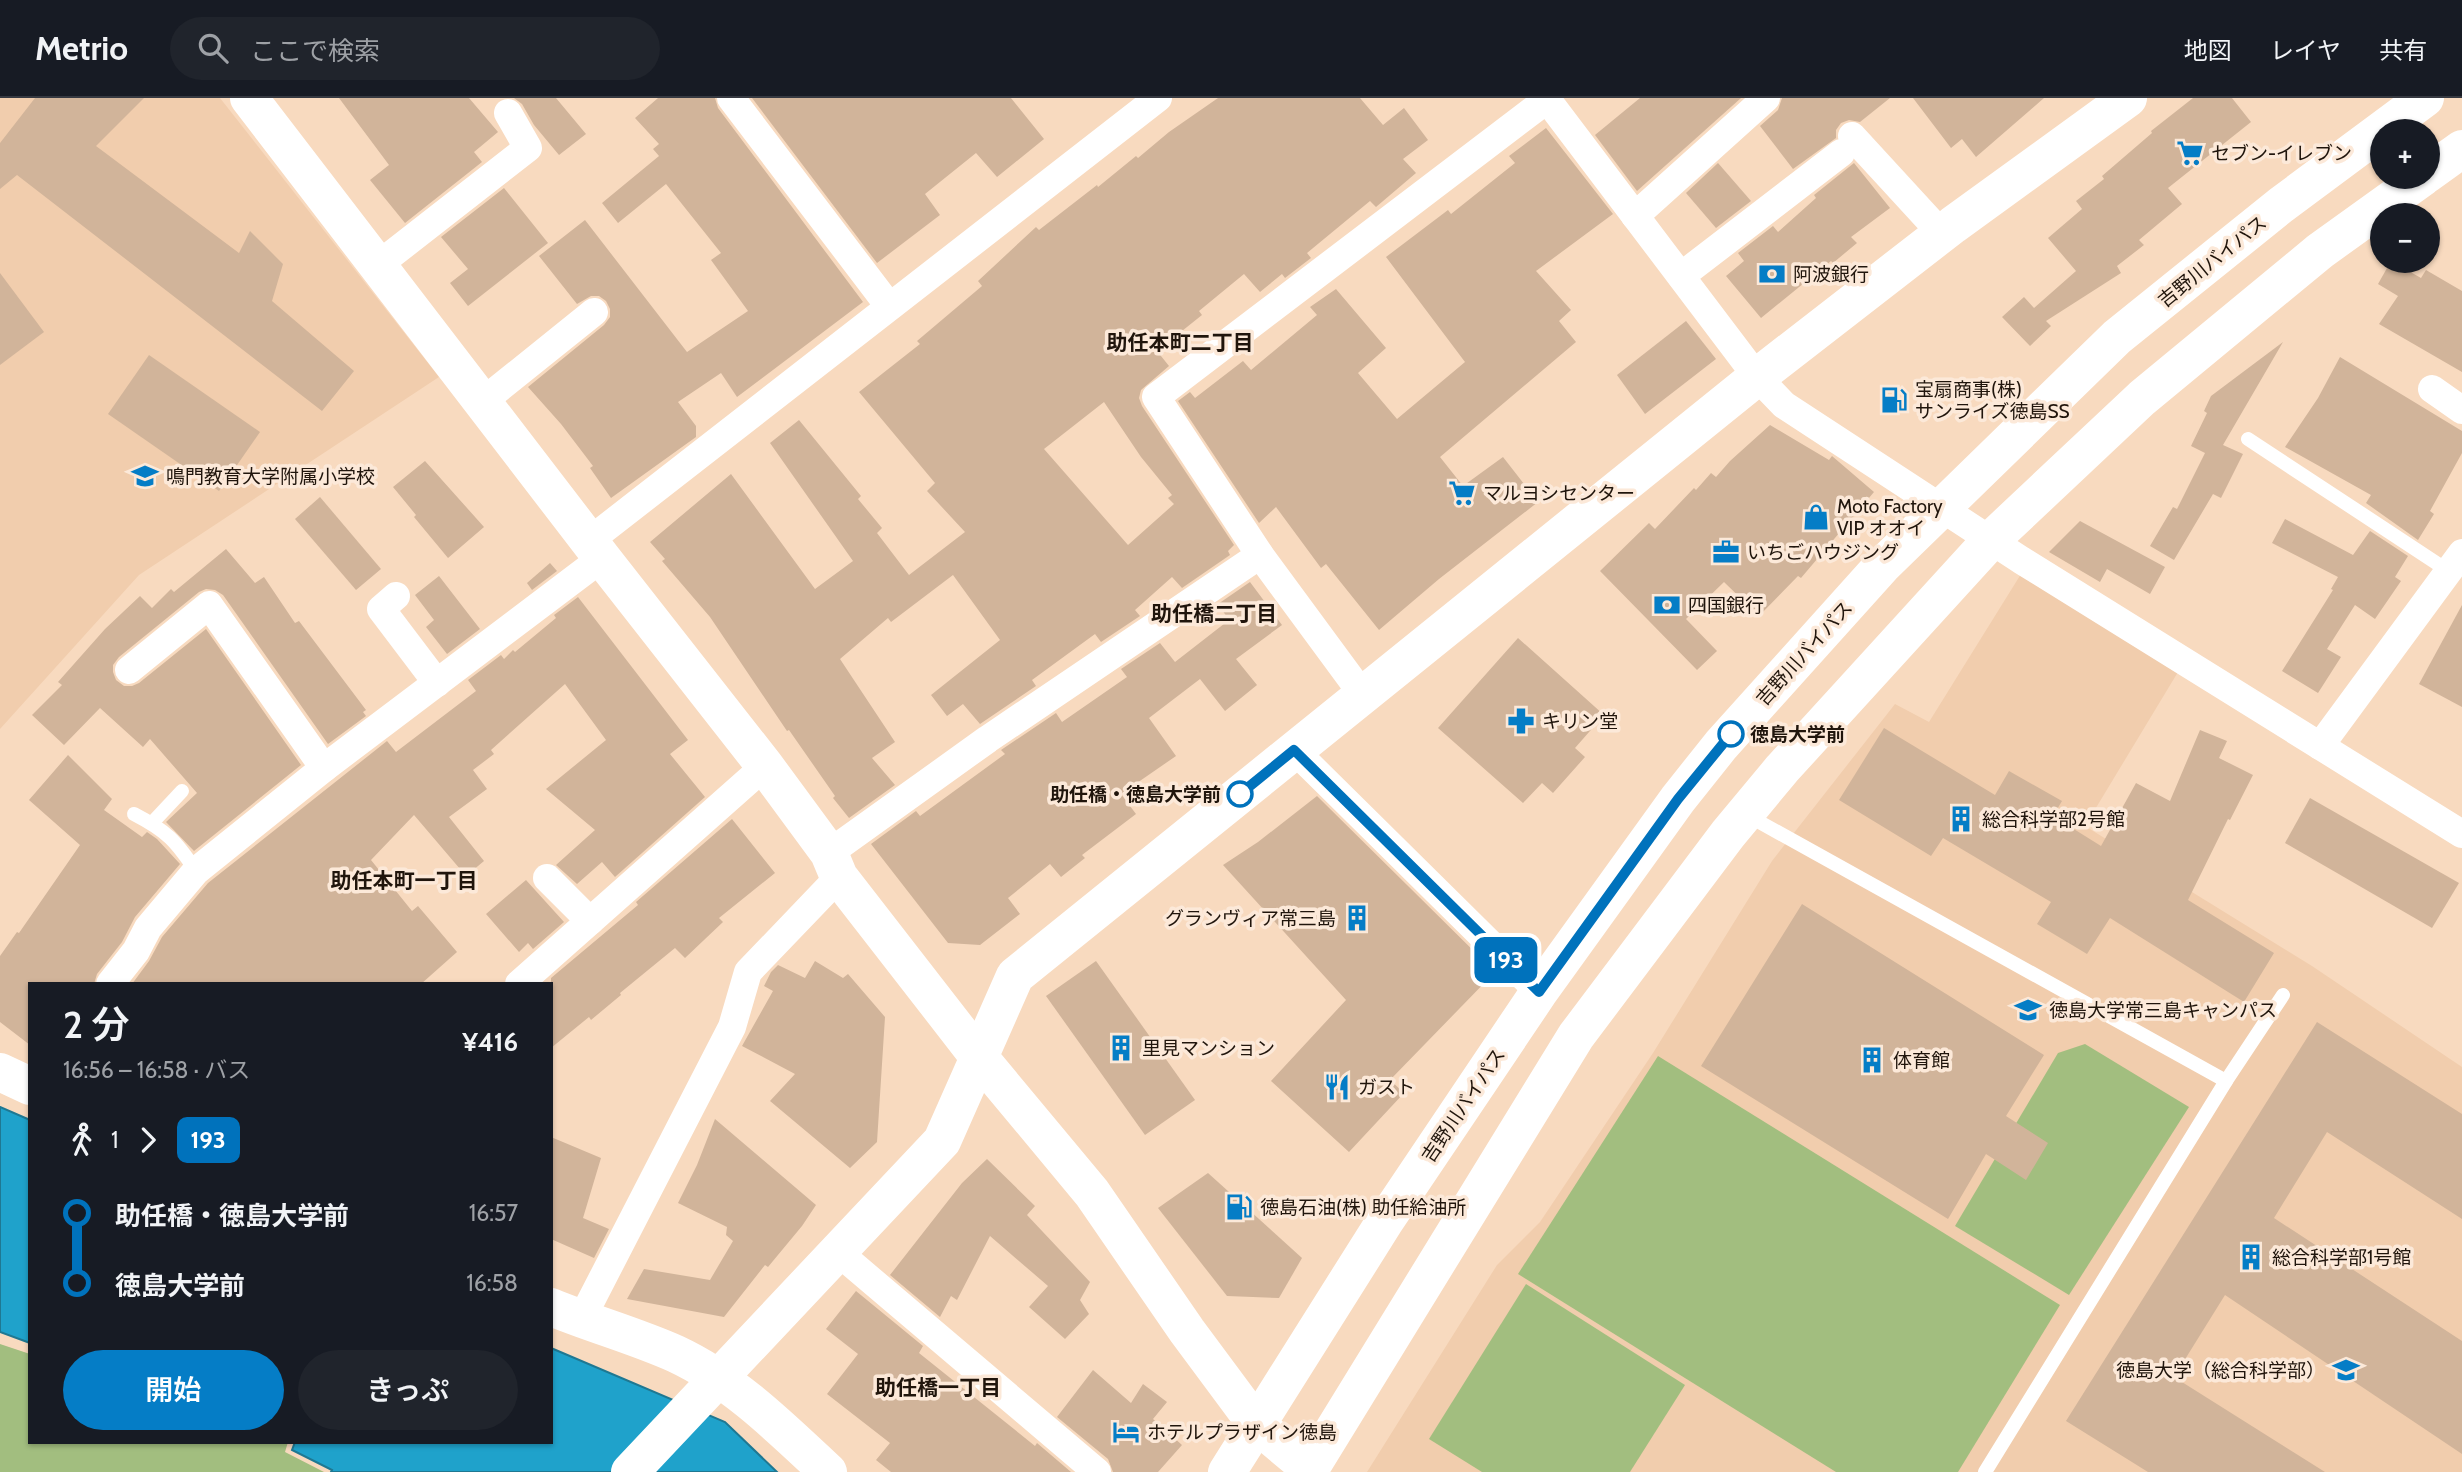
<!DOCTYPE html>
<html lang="ja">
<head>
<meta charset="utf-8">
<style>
	body { margin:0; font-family:Cabin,"Noto Sans JP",sans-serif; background:#20242c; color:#f1f3f6; height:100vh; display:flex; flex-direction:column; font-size:26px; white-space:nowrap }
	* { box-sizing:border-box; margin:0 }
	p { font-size:23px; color:#9ea1a6 }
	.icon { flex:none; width:38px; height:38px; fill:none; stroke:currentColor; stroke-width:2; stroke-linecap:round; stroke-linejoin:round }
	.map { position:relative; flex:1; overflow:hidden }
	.details { position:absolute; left:28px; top:884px; width:525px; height:462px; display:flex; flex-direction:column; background:#171b24; border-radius:0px; box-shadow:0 2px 5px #0004 }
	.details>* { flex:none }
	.badge { padding:0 14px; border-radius:10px; font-size:24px; line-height:46px }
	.controls { position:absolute; left:2370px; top:21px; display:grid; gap:14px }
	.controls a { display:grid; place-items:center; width:70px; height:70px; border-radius:50%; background:#171b24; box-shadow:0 2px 5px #0004; font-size:35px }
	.map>.badge { position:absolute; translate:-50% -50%; box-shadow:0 0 0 4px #fff }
	.legs { display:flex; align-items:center; gap:10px; height:77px; padding:0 35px; font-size:23px }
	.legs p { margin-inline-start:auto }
	.headline { display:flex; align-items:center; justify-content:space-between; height:119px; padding:0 35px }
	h1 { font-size:38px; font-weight:600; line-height:52px }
	.button { display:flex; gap:14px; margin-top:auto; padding:14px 35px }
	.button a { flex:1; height:80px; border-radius:42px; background:#057dc6; color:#fff; font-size:28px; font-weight:600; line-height:80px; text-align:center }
	.button a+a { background:#20242c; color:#f1f3f6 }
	ul { padding:0 35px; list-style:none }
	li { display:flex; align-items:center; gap:24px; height:70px; font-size:26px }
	li i { display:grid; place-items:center; width:10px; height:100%; margin:0 9px; background:currentColor }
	li i::after { content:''; width:18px; height:18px; margin:-9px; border:5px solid; border-radius:50%; background:#171b24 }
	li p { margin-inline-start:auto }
	li:first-child i { background:linear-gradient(#0000 50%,currentColor 0) }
	li:last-child i { background:linear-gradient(currentColor 50%,#0000 0) }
	header { display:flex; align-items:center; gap:42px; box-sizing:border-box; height:98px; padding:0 35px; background:#171b24; border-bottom:2px solid #363941 }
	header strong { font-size:33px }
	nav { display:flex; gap:38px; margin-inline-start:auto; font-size:24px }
	.search { width:490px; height:63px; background:#20242c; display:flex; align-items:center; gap:18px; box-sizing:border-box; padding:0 24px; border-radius:38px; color:#9ea1a6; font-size:26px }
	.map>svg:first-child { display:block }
	.built { fill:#f1cdad }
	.green { fill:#a2be7f }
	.water { fill:#1fa2cb; stroke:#1f7892; stroke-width:2 }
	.building { fill:#d1b49a; fill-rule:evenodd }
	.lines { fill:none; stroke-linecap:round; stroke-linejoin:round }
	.lane { stroke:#fff; stroke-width:14 }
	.street { stroke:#fff; stroke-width:28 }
	.secondary { stroke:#fff; stroke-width:38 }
	.highway { stroke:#fff; stroke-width:38 }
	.line-1-casing { stroke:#fff; stroke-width:16 }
	.line-1 { stroke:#0072bc; stroke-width:10 }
	.stop-1-dot { fill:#fff; stroke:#0072bc; stroke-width:3.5 }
	.labels { text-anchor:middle; stroke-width:7; stroke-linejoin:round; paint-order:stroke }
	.poi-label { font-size:19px; fill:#20150c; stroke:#fce9d9; text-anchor:start }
	.street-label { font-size:19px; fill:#20150c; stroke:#fce9d9 }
	.stop-label { font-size:19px; font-weight:bold; fill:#20150c; stroke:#fce9d9; text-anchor:start }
	.neighbourhood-label { font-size:21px; font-weight:bold; fill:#20150c; stroke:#fce9d9 }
</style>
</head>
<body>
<header>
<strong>Metrio</strong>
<div class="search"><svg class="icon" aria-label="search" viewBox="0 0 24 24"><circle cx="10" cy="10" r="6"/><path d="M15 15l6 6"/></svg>ここで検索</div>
<nav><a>地図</a><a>レイヤ</a><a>共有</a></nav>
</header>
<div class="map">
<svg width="2462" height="1374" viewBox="0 0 2462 1374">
	<rect width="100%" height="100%" fill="#f8dabf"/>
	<g class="built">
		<polygon points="0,0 220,0 439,279 139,477 0,631"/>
		<polygon points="2021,476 2178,574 2085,728 2312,868 2462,969 2462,1374 1367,1374 1497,1167 1540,1124 1653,955 1772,763 1895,606 1929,624"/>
	</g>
	<g class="green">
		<polygon points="2085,946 2189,1009 2069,1197 1955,1128 2058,955"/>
		<polygon points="1658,958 2060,1207 1958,1374 1836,1374 1518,1176"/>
		<polygon points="1526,1186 1685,1287 1630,1374 1482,1374 1429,1341"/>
		<polygon points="0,1246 30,1256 30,1344 288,1344 285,1354 324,1374 0,1374"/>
	</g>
	<g class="water">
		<polygon points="0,1009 30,1022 30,1245 0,1234"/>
		<polygon points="551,1250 725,1324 777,1374 331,1374 332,1372 292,1352 295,1344 551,1344"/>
	</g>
	<g class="building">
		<polygon points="35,0 144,0 96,48 239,155 250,133 283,166 272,203 354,273 322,313 17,77 0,91 0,45"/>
		<polygon points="339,0 469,0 498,34 474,54 482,64 405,125 370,82 389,67"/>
		<polygon points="514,0 556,0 586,36 559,57 534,27 522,6"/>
		<polygon points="658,0 715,0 718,10 863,204 737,299 721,275 678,304 696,328 696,339 611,400 590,370 593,368 561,326 528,289 604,227 610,219 610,211 606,203 599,198 591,198 577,206 539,158 585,122 687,254 748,213 711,162 721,155 666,86 618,125 602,105 659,58 653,51 659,46 635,20"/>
		<polygon points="752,0 1011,0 1044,41 997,79 976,55 925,96 940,117 877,165"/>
		<path d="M1218,0H1360L1383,27L1404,10L1428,42L1403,61L1416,75L1376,109L1370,103L1307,155L1311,160L1285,180L1282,176L1260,194L1244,176L1199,213L1202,217L1157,253L1169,268L1141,292L1139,300L1142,308L1234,447L1228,453L1230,457L1182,490L1172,479L1135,512L1140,518L1101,544L1095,536L1032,582L1036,588L980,626L963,606L947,618L931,597L1000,542L953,477L891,524L888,520L840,561L895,644L872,660L895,687L849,720L833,700L835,698L789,632L787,633L710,519L662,463L665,461L650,444L731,376L815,491L853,463L770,345L799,322L861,398L858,401L882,430L877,435L909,477L965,434L927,393L935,385L859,294L920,246L917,243L982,188L978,183L1036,129L1039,132L1097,87L1098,89L1136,58L1138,60L1169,34ZM1104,304L1141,359L1172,397L1168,400L1174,406L1128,447L1044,351Z"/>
		<polygon points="1640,0 1741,0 1637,93 1595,37"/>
		<polygon points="1782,0 1890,0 1860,24 1849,22 1841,25 1836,32 1836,40 1793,71 1760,28 1778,12"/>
		<polygon points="1913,0 2044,0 1976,59 1962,41 1951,50"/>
		<polygon points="2193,0 2232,0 2251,24 2168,90 2182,106 2139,142 2144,147 2117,168 2121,175 2046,223 2051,228 2030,248 2002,219 2024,199 2034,210 2076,173 2048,140 2082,111 2076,103 2104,81 2102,78 2152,35 2151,33"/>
		<polygon points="1546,30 1613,116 1536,173 1571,212 1559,223 1576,244 1440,359 1463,388 1503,359 1538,404 1439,481 1379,532 1326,466 1321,470 1276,409 1259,425 1178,303 1190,294 1195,300 1243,263 1251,272 1317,217 1310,209 1336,191 1386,250 1358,275 1397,321 1465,264 1386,159 1448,112 1451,116 1515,65 1509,58"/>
		<polygon points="1718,65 1751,103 1716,130 1686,95"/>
		<polygon points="1854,65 1890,110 1851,139 1857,145 1833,165 1831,163 1761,220 1726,178 1744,163 1738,155 1773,128 1778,134 1816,100 1814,97"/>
		<polygon points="504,90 548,145 468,208 450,185 468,171 441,139"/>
		<polygon points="2391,163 2421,180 2426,172 2462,193 2462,274 2379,226 2398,198 2378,186"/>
		<polygon points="0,175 44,234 0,267"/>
		<polygon points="1686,223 1716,261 1645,316 1617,277"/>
		<polygon points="2283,244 2223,347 2243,356 2221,400 2213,396 2174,462 2150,448 2173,409 2177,411 2205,355 2191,348 2207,315 2204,313 2211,298"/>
		<polygon points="149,257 260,334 219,393 108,316"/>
		<polygon points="2340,259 2462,333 2462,355 2430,413 2434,416 2418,442 2366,405 2371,397 2285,349 2318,300"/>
		<polygon points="1770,327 1829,362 1832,358 1874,394 1801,480 1798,478 1759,518 1724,484 1686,521 1717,553 1697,572 1600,473 1649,425 1655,431 1694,390 1696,392 1711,375 1716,379 1730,363"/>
		<polygon points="425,363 484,429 448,460 414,419 416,417 393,389"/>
		<polygon points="320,399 381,471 356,492 295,421"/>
		<polygon points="2285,421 2353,457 2370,433 2408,458 2395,479 2401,483 2375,521 2355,507 2327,551 2341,559 2318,595 2282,573 2333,492 2331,491 2338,479 2272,445"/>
		<polygon points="2080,423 2165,469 2150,496 2107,471 2100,484 2049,454"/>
		<polygon points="226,451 255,485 264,479 295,525 299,523 366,612 363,614 366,618 328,646 223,497 215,492 206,491 199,494 119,559 113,567 113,574 116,582 124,588 132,588 139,585 206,531 301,667 194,753 166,724 197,695 150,641 143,649 100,610 64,647 32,617 62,587 58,584 105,531 140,498 152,510 171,491 174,494"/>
		<polygon points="550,465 557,473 532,492 527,485"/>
		<polygon points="439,478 480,531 447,556 426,529 434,522 415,497"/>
		<polygon points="1250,484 1282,527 1236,561 1257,587 1225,613 1200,581 1149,620 1176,658 1121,696 1136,716 1082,757 1085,760 1061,779 1050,766 1008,800 1020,816 980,847 948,845 871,746 916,713 920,718 1005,656 1001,652 1056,615 1062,624 1127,579 1121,571 1160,545 1175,564 1229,522 1218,506"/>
		<polygon points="578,499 688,642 670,656 705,699 615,779 602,764 577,786 556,767 595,732 546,691 606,642 565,586 491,652 494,656 473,672 487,691 449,719 484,763 466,778 414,717 371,762 412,813 418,808 457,854 421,886 132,886 149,863 162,839 208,785 387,643 396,654 476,593 468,582 501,557 504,561 513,552 515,554 556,520 554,517"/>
		<polygon points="2462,507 2462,609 2419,586"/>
		<polygon points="1518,540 1604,617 1575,650 1585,659 1553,695 1542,685 1523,705 1438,630"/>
		<polygon points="1884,630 1995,697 2009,673 2062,703 2053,718 2101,748 2136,685 2170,703 2200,632 2227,643 2219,660 2253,677 2230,722 2228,721 2188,802 2274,855 2244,904 2110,820 2087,856 2037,826 2051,804 1943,740 1931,758 1839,702"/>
		<polygon points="68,657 112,701 104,712 142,739 147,734 157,741 180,766 135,819 122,844 97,876 94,886 30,886 30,947 0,924 0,858 17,834 19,835 80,747 29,702"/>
		<polygon points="1317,698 1495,874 1390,982 1404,995 1349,1054 1271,983 1346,902 1223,767 1258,744"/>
		<polygon points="2310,700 2459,785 2432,830 2285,745"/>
		<polygon points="732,721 775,775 719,820 723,824 685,860 675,850 620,895 621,897 591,922 589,919 551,950 551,880 638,807 636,804"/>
		<polygon points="526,782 564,824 533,851 528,845 519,854 486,816"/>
		<polygon points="1802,806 2044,957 2006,1018 2048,1045 2026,1082 1986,1056 1948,1121 1701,968"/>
		<polygon points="815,863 843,880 848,876 885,919 877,1044 850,1070 770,1003 795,976 742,948 773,893 764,888 771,874 778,867 805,880"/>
		<polygon points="1096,863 1195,1002 1145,1037 1046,898"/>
		<polygon points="2317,924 2462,1016 2462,1121 2327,1034 2274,1120 2462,1243 2462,1356 2225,1197 2174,1279 2325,1374 2148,1374 2066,1323"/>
		<polygon points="715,1021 816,1107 802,1128 768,1169 765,1167 724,1219 627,1201 644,1171 710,1182 733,1143 726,1137 727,1129 678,1105 697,1067"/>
		<polygon points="551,1039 601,1060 583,1120 609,1131 594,1160 551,1141"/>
		<polygon points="987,1061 1035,1108 1027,1117 1090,1184 1080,1202 1089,1216 1065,1241 1029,1209 1048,1188 990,1138 957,1202 951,1198 940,1219 890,1177 962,1085"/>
		<polygon points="1208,1075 1302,1160 1279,1200 1227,1198 1158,1110"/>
		<polygon points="856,1193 923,1248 919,1255 1035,1348 1037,1345 1071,1374 891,1374 876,1362 890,1345 827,1296 858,1256 826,1231"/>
		<polygon points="1093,1272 1131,1305 1143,1286 1167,1304 1153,1321 1182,1347 1158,1374 1113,1374 1108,1361 1057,1319"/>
	</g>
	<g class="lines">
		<g class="lane">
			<polyline points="2248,341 2450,474"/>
			<path d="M134,716C167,733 176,743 196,773"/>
			<polyline points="1745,716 2226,983 1985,1374"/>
			<polyline points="152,725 182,693"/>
			<polyline points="2226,983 2283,897"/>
		</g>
		<g class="street">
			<polyline points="731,0 889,208"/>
			<polyline points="1546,0 1757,279 1784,307 2021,462 2462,736"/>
			<polyline points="1852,38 1942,136"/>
			<polyline points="1635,118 1766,0"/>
			<polyline points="378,167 528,50 508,15"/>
			<polyline points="1681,178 1841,55"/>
			<polyline points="2432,291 2462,312"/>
			<polyline points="482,304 594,214"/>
			<polyline points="589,443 1158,0"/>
			<polyline points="396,498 381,511 437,585"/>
			<polyline points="129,572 209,507 324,670"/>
			<polyline points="1363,597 1260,457 1156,299 1549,0"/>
			<polyline points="2320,648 2462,455"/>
			<polyline points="1294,652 1539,894"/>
			<polyline points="829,755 988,641 1260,457"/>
			<polyline points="547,780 590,823"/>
			<polyline points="110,886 136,853 148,830 196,773 324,670 602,460"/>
			<polyline points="519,886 765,668"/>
			<polyline points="839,1155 1097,1374"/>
			<polyline points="581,1222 732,929 748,874 839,779"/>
		</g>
		<g class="secondary">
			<polyline points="249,0 602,460 765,668 829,755 839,779 978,958 1092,1095 1187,1233 1256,1326 1310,1371"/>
			<polyline points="0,974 30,988"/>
			<path d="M551,1209C592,1226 636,1238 676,1256C734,1283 782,1331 828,1374"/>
			<polyline points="630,1374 942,1043 1015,878 1757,279 1953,127 2128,0"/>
		</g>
		<g class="highway">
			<polyline points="2427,76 2462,51"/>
			<polyline points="1227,1374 1385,1123 1539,894 1678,701 1721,647 1882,468 2117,239 2281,107 2425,0"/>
			<polyline points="1308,1374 1576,938 1728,736 1782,671 1991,442 2142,300 2320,153 2423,79"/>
		</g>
	</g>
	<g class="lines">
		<g class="line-1-casing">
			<polyline id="line-1" points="1240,696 1294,652 1539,894 1678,701 1731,636"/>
		</g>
		<use href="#line-1" class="line-1"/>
	</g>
	<defs>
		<g id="supermarket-bare" transform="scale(2.1)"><path d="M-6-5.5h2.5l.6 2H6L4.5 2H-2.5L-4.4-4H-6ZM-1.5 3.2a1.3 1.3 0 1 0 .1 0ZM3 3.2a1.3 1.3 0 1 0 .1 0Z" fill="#057dc6" stroke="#fce9d9" stroke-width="2.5" paint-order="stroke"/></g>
		<g id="bank-bare" transform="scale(2.1)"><path d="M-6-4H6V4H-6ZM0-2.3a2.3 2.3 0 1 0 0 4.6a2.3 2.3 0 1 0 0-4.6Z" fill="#057dc6" stroke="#fce9d9" stroke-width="2.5" paint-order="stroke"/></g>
		<g id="fuel-bare" transform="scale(2.1)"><path d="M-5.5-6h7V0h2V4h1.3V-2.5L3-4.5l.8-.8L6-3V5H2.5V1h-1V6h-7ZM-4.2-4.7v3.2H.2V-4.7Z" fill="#057dc6" stroke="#fce9d9" stroke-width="2.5" paint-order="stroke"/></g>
		<g id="school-bare" transform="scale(2.1)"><path d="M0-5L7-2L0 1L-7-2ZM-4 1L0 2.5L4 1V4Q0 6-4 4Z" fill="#057dc6" stroke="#fce9d9" stroke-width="2.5" paint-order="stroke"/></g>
		<g id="shop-bare" transform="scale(2.1)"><path d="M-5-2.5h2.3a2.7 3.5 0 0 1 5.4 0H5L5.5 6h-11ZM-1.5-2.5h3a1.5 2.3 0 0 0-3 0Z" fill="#057dc6" stroke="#fce9d9" stroke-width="2.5" paint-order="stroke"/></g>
		<g id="office-bare" transform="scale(2.1)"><path d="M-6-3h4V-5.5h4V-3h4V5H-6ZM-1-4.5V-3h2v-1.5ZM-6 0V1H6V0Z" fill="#057dc6" stroke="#fce9d9" stroke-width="2.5" paint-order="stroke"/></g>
		<g id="pharmacy-bare" transform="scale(2.1)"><path d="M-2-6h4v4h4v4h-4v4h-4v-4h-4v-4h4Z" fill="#057dc6" stroke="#fce9d9" stroke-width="2.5" paint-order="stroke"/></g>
		<g id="building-bare" transform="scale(2.1)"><path d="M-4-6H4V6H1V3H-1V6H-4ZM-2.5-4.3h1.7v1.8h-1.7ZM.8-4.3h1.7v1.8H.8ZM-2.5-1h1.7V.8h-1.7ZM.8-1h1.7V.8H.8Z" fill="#057dc6" stroke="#fce9d9" stroke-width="2.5" paint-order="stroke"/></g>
		<g id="university-bare" transform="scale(2.1)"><path d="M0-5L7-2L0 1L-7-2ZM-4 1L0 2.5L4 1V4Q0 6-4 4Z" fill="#057dc6" stroke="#fce9d9" stroke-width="2.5" paint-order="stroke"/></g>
		<g id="restaurant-bare" transform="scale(2.1)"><path d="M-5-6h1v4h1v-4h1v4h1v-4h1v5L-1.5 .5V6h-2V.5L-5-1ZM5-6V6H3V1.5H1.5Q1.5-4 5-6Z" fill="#057dc6" stroke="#fce9d9" stroke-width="2.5" paint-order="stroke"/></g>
		<g id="hotel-bare" transform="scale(2.1)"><path d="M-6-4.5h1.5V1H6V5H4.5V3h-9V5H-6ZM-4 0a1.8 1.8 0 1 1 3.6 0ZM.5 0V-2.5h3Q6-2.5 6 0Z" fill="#057dc6" stroke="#fce9d9" stroke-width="2.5" paint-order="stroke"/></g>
	</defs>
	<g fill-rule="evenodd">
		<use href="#supermarket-bare" x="2190" y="55"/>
		<use href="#bank-bare" x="1772" y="176"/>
		<use href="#fuel-bare" x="1894" y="302"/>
		<use href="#school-bare" x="145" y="378"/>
		<use href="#supermarket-bare" x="1462" y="395"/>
		<use href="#shop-bare" x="1816" y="419"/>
		<use href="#office-bare" x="1726" y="454"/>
		<use href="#bank-bare" x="1667" y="507"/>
		<use href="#pharmacy-bare" x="1521" y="623"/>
		<use href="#building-bare" x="1961" y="721"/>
		<use href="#building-bare" x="1357" y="820"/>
		<use href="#university-bare" x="2028" y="912"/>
		<use href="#building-bare" x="1121" y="950"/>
		<use href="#building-bare" x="1872" y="962"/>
		<use href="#restaurant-bare" x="1337" y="989"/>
		<use href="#fuel-bare" x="1239" y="1109"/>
		<use href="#building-bare" x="2251" y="1159"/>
		<use href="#university-bare" x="2346" y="1272"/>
		<use href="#hotel-bare" x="1126" y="1334"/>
	</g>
	<g class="stop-1-dot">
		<circle cx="1731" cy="636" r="12"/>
		<circle cx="1240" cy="696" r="12"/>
	</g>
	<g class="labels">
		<g class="poi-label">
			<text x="2211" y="62">セブン-イレブン</text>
			<text x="1793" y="183">阿波銀行</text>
			<text x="1915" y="298">宝扇商事(株)<tspan x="1915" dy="22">サンライズ徳島SS</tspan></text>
			<text x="166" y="385">鳴門教育大学附属小学校</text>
			<text x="1483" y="402">マルヨシセンター</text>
			<text x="1837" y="415">Moto Factory<tspan x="1837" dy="22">VIP オオイ</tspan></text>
			<text x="1747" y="461">いちごハウジング</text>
			<text x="1688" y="514">四国銀行</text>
			<text x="1542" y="630">キリン堂</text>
			<text x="1982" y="728">総合科学部2号館</text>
			<text x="1336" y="827" text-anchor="end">グランヴィア常三島</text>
			<text x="2049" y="919">徳島大学常三島キャンパス</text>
			<text x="1142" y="957">里見マンション</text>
			<text x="1893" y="969">体育館</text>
			<text x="1358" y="996">ガスト</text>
			<text x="1260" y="1116">徳島石油(株) 助任給油所</text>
			<text x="2272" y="1166">総合科学部1号館</text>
			<text x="2325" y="1279" text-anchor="end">徳島大学（総合科学部）</text>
			<text x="1147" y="1341">ホテルプラザイン徳島</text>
		</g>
		<g class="street-label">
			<text transform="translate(2212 163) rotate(-39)" y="7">吉野川バイパス</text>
			<text transform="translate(1804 555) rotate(-48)" y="7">吉野川バイパス</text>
			<text transform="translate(1463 1007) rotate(-56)" y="7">吉野川バイパス</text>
		</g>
		<g class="stop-label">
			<text x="1750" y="643">徳島大学前</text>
			<text x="1221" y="703" text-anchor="end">助任橋・徳島大学前</text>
		</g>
		<g class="neighbourhood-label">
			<text x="1180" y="252">助任本町二丁目</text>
			<text x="1214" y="523">助任橋二丁目</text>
			<text x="404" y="790">助任本町一丁目</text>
			<text x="938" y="1297">助任橋一丁目</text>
		</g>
	</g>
</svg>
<div class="controls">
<a>+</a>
<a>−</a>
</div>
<b class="badge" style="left:1506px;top:862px;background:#0072bc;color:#fff">193</b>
<section class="details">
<div class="headline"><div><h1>2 分</h1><p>16:56 – 16:58 · バス</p></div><b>¥416</b></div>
<div class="legs"><svg class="icon" aria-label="walk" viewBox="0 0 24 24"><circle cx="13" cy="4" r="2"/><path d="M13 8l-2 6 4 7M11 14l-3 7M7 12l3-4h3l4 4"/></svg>1<svg class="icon" aria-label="forward" viewBox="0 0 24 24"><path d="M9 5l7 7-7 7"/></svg><b class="badge" style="background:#0072bc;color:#fff">193</b></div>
<ul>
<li><i style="color:#0072bc"></i><b>助任橋・徳島大学前</b><p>16:57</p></li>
<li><i style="color:#0072bc"></i><b>徳島大学前</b><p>16:58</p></li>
</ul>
<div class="button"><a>開始</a><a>きっぷ</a></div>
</section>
</div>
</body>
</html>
